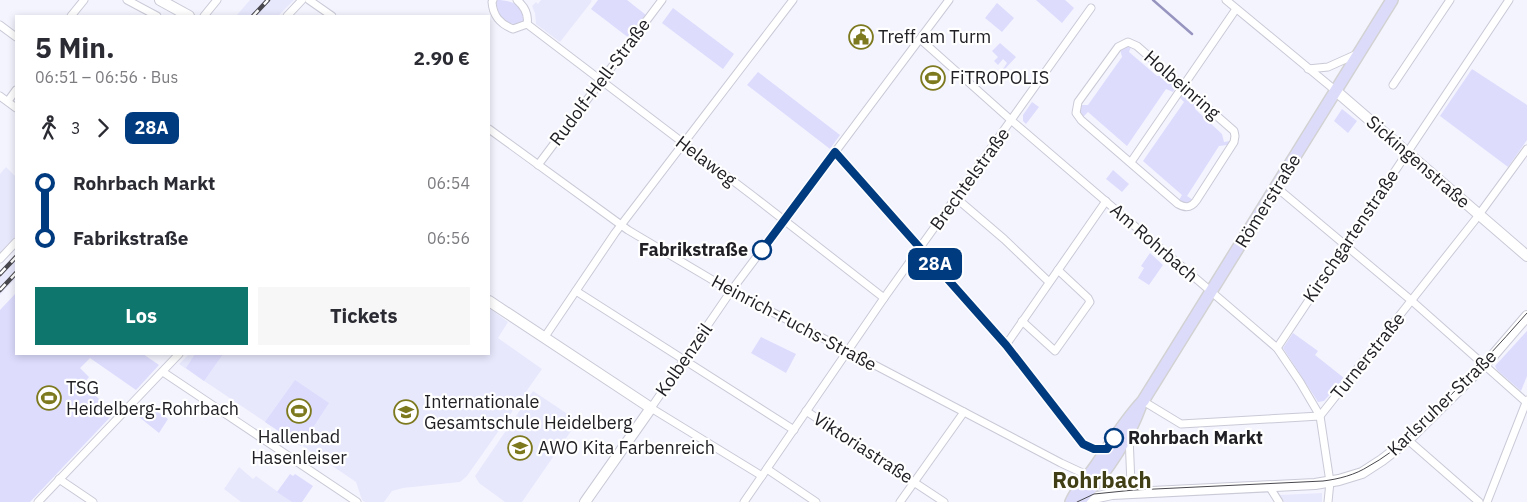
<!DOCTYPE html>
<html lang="de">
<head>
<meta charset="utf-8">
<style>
	body { margin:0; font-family:"IBM Plex Sans",sans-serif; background:#f7f7f7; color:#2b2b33; height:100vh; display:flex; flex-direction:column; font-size:19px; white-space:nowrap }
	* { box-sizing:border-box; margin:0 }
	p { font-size:16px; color:#7c7c81 }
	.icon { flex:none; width:28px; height:28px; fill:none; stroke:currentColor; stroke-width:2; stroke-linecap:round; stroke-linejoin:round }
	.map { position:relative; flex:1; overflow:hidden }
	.sheet { position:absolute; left:15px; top:15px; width:475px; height:340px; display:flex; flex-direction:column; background:#fff; border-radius:0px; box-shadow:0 2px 8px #0003 }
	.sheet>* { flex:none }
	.badge { padding:0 10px; border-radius:8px; font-size:18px; line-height:32px }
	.map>.badge { position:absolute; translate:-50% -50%; box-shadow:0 0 0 2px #fff }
	.legs { display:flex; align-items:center; gap:8px; height:55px; padding:0 20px; font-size:16px }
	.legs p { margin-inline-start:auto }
	.summary { display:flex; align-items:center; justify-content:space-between; height:85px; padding:0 20px }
	h1 { font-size:28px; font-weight:800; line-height:38px }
	.cta { display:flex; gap:10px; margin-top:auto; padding:10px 20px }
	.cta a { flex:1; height:58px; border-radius:0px; background:#0f766e; color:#fff; font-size:20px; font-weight:800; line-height:58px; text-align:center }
	.cta a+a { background:#f7f7f7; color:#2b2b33 }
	ul { padding:0 20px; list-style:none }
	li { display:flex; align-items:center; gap:18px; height:55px; font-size:19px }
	li i { display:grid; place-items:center; width:8px; height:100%; margin:0 6px; background:currentColor }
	li i::after { content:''; width:12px; height:12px; margin:-6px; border:4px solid; border-radius:50%; background:#fff }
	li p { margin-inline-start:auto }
	li:first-child i { background:linear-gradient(#0000 50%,currentColor 0) }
	li:last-child i { background:linear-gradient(currentColor 50%,#0000 0) }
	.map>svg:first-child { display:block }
	.built { fill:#e8e8fd }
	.green { fill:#dddcfd }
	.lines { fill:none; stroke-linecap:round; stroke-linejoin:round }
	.stream { stroke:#9795bf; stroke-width:2.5 }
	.street-casing { stroke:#cacad7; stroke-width:9 }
	.secondary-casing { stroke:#cacad7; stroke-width:12 }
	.primary-casing { stroke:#d2d2d3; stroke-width:14 }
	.street { stroke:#fff; stroke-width:7 }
	.secondary { stroke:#fff; stroke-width:10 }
	.primary { stroke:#dcdbfa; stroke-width:11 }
	.tram { stroke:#48484e; stroke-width:1 }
	.rail-casing { stroke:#48484e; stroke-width:4.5 }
	.rail { stroke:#fff; stroke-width:2.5; stroke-dasharray:8; stroke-linecap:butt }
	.line-1-casing { stroke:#fff; stroke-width:11 }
	.line-1 { stroke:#003b80; stroke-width:8 }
	.stop-1-dot { fill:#fff; stroke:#003b80; stroke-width:2.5 }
	.labels { text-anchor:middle; stroke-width:4.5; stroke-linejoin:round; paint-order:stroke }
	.poi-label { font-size:18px; fill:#202025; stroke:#fff; text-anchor:start }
	.street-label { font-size:18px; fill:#202025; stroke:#fff }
	.stop-label { font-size:18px; font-weight:bold; fill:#202025; stroke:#fff; text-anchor:end }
	.district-label { font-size:22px; font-weight:bold; fill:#413f16; stroke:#fff }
</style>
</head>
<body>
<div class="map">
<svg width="1527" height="502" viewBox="0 0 1527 502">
	<rect width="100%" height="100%" fill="#f4f4ff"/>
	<g class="built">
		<polygon points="250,0 294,0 278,16 236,16"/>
		<polygon points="541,0 591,0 592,1 560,42 536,24 535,13 532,6 536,2 538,4"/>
		<polygon points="6,167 16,177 16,237 0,254 0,174"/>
		<polygon points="16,253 16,278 0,295 0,270"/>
		<polygon points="489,308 508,322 498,338 542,369 467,476 460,482 403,488 392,491 384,502 365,502 362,500 356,482 304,447 302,444 301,446 179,364 189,354 489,354"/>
		<polygon points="533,391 578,421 522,502 505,502 479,483 475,476"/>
		<polygon points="239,467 253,479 256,476 292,502 241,502 224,489"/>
		<polygon points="1322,493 1322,502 1284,502 1279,495"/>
	</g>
	<g class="green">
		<path d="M497,0C511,0 527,5 524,23C506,27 500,19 495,3Z"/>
		<polygon points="598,0 627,0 646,15 629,38 591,9"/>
		<polygon points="1036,0 1065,0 1074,8 1062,23"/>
		<polygon points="997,3 1014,18 1002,32 985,18"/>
		<polygon points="673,8 734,54 723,69 662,23"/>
		<polygon points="1000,43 1016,57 1004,70 1003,69 1007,63 1003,59 998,65 994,61 998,57 992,51"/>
		<polygon points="1128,46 1131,47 1129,52 1157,76 1166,76 1175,84 1176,87 1173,92 1166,89 1127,146 1088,112 1083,117 1079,113 1081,105 1088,105 1122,57 1120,49"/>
		<polygon points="1472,69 1527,105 1527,140 1508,167 1440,116"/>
		<polygon points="758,72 840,135 830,149 747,85"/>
		<polygon points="1186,95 1195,102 1195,109 1222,134 1224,142 1230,141 1227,145 1219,146 1187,196 1193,200 1187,204 1179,200 1182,195 1143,161 1184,102 1180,98 1181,96"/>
		<polygon points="1032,102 1039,107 1026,124 1023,121 1023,115"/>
		<polygon points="1342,109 1357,121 1348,133 1334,121"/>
		<polygon points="1113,170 1129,184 1122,192 1106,179"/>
		<polygon points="1150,253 1163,265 1149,285 1138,278 1144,268 1141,266"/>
		<polygon points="16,293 16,354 143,354 159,365 136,390 90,358 80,368 89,377 83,384 114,413 30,502 0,502 0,310"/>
		<polygon points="1527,331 1527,376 1521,391 1497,370 1495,366"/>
		<polygon points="1293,333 1318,351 1315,355 1344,378 1324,401 1318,402 1283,348"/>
		<polygon points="761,337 796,354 786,373 751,353"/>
		<polygon points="195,354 223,354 204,381 186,368"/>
		<polygon points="295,380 329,403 301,446 265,422"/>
		<polygon points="149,406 168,419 159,433 139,417"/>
		<polygon points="290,474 293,476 295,474 313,486 302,502 292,502 277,492"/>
	</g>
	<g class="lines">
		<polyline class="stream" points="1153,0 1192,34"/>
		<g class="street-casing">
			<g id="street">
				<polyline points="127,0 157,16"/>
				<polyline points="309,0 332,16"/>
				<path d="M493,0L492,2C493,16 500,24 513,29L527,24C529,14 525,7 517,0"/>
				<polyline points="1226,0 1336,91"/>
				<polyline points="71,16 84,0"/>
				<polyline points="204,16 217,0"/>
				<polyline points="287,16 302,0"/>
				<polyline points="527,24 753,196 884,298"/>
				<polyline points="0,25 16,37"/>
				<polyline points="920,39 1012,121 1277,348 1300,382 1320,416 1330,482 1328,502"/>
				<path d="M1128,42L1137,46L1234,131L1235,136L1234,142L1196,201C1191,208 1185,208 1178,204L1081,120L1076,113L1078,102L1118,47Z"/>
				<polyline points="1308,69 1328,67 1357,54"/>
				<polyline points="1393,85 1450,0"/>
				<polyline points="0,96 16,108"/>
				<polyline points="8,101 16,90"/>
				<polyline points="489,129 628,230 731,291 848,351 1061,463 1089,476"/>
				<polyline points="835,152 1006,345 1083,444 1094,449 1107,449"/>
				<polyline points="1131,162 1236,9"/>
				<polyline points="538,165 662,0"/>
				<polyline points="1276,187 1412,301 1527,403"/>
				<polyline points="956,198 1004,239 1049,282"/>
				<polyline points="0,259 16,242"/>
				<polyline points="576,291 794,430"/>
				<polyline points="1022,321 1055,351 1090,302 1088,298 1058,270"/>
				<polyline points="544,338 615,233 793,0"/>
				<polyline points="1006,345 1106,201"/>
				<polyline points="1277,348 1509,0"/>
				<polyline points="163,372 357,502"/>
				<polyline points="1143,401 1181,424 1320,416 1475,220 1527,149"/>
				<polyline points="806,411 944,502"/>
				<polyline points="1129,435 1131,485 1137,492"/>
				<polyline points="1408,440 1479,502"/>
				<polyline points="767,469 816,502"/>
				<polyline points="762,476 651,408 731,291 949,0"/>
				<polyline points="59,479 93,502"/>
				<polyline points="1269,486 1279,502"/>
				<polyline points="38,502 179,354"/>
				<polyline points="744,502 884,298 1091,8"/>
				<polyline points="900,502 964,412"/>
				<polyline points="1487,502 1527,400"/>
			</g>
		</g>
		<g class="secondary-casing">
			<g id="secondary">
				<polyline points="160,0 189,16"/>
				<polyline points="1336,91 1527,256"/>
				<polyline points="489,301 651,408 585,502"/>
				<polyline points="1080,501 1112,494 1315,484 1339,480 1362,473 1382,460 1408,440 1490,359 1527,316"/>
			</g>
		</g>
		<g class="primary-casing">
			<g id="primary">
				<path d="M1071,502C1077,488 1089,476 1097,464C1112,442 1125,420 1143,401L1392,0"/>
				<path d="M1079,502C1104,475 1127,442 1140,407"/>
			</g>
		</g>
		<use href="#street" class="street"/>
		<use href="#secondary" class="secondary"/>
		<use href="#primary" class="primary"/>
		<path class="tram" d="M1077,502L1094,494L1134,490L1323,481C1339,479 1355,475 1369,466C1397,451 1419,427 1441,405C1471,375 1499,345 1527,313"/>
		<g class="rail-casing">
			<g id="rail">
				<polyline points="253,16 268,0"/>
				<polyline points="0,274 16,257"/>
				<polyline points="0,290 16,273"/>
			</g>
		</g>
		<use href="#rail" class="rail"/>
	</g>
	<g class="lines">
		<g class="line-1-casing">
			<polyline id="line-1" points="762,250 835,152 1006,345 1083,444 1094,449 1107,449 1114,438"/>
		</g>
		<use href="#line-1" class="line-1"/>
	</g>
	<defs>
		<g id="civic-ring" transform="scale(1.25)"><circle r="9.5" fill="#fff" stroke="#7d791f" stroke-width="1.5"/><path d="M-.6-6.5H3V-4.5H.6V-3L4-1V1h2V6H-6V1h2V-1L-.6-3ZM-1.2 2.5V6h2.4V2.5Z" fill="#7d791f"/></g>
		<g id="stadium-ring" transform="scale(1.25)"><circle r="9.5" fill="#fff" stroke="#7d791f" stroke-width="1.5"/><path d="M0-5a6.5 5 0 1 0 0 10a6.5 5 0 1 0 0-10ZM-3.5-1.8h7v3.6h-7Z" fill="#7d791f"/></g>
		<g id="school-ring" transform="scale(1.25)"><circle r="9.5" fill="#fff" stroke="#7d791f" stroke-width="1.5"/><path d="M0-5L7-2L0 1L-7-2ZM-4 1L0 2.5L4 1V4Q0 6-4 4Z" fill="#7d791f"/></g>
	</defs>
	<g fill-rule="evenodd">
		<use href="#civic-ring" x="861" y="37"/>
		<use href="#stadium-ring" x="933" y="78"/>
		<use href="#stadium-ring" x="49" y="398"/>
		<use href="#stadium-ring" x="299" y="411"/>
		<use href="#school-ring" x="406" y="412"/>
		<use href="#school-ring" x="520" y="448"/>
	</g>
	<g class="stop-1-dot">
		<circle cx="762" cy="250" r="9"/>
		<circle cx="1114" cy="438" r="9"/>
	</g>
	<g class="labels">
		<g class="poi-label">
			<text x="878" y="43">Treff am Turm</text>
			<text x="950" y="84">FiTROPOLIS</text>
			<text x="66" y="394">TSG<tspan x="66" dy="21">Heidelberg-Rohrbach</tspan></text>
			<text x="424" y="408">Internationale<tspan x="424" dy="21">Gesamtschule Heidelberg</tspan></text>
			<text x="299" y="443" text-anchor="middle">Hallenbad<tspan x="299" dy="21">Hasenleiser</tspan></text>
			<text x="538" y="454">AWO Kita Farbenreich</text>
		</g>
		<g class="street-label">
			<text transform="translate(600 82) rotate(-53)" y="6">Rudolf-Hell-Straße</text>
			<text transform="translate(1182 85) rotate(41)" y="6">Holbeinring</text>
			<text transform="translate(706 161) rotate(37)" y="6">Helaweg</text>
			<text transform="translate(1418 162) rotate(41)" y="6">Sickingenstraße</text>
			<text transform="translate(970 179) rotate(-54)" y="6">Brechtelstraße</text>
			<text transform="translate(1268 201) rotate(-58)" y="6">Römerstraße</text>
			<text transform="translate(1351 236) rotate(-56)" y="6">Kirschgartenstraße</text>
			<text transform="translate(1154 243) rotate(41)" y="6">Am Rohrbach</text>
			<text transform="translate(794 323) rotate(28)" y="6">Heinrich-Fuchs-Straße</text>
			<text transform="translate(1368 356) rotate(-51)" y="6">Turnerstraße</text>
			<text transform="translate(684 360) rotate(-55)" y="6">Kolbenzeil</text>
			<text transform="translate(1442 403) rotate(-44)" y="6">Karlsruher Straße</text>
			<text transform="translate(863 448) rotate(33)" y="6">Viktoriastraße</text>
		</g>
		<g class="stop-label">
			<text x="748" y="256">Fabrikstraße</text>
			<text x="1128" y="444" text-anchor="start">Rohrbach Markt</text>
		</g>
		<g class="district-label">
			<text x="1102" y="488">Rohrbach</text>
		</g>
	</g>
</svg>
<b class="badge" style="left:935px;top:264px;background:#003b80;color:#fff">28A</b>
<section class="sheet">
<div class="summary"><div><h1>5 Min.</h1><p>06:51 – 06:56 · Bus</p></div><b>2.90 €</b></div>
<div class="legs"><svg class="icon" aria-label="walk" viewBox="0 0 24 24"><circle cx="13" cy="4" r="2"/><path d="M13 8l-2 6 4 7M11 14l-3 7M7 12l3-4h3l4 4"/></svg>3<svg class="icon" aria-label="forward" viewBox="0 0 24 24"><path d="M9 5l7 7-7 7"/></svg><b class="badge" style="background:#003b80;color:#fff">28A</b></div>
<ul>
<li><i style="color:#003b80"></i><b>Rohrbach Markt</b><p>06:54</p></li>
<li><i style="color:#003b80"></i><b>Fabrikstraße</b><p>06:56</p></li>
</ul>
<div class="cta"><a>Los</a><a>Tickets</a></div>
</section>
</div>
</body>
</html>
